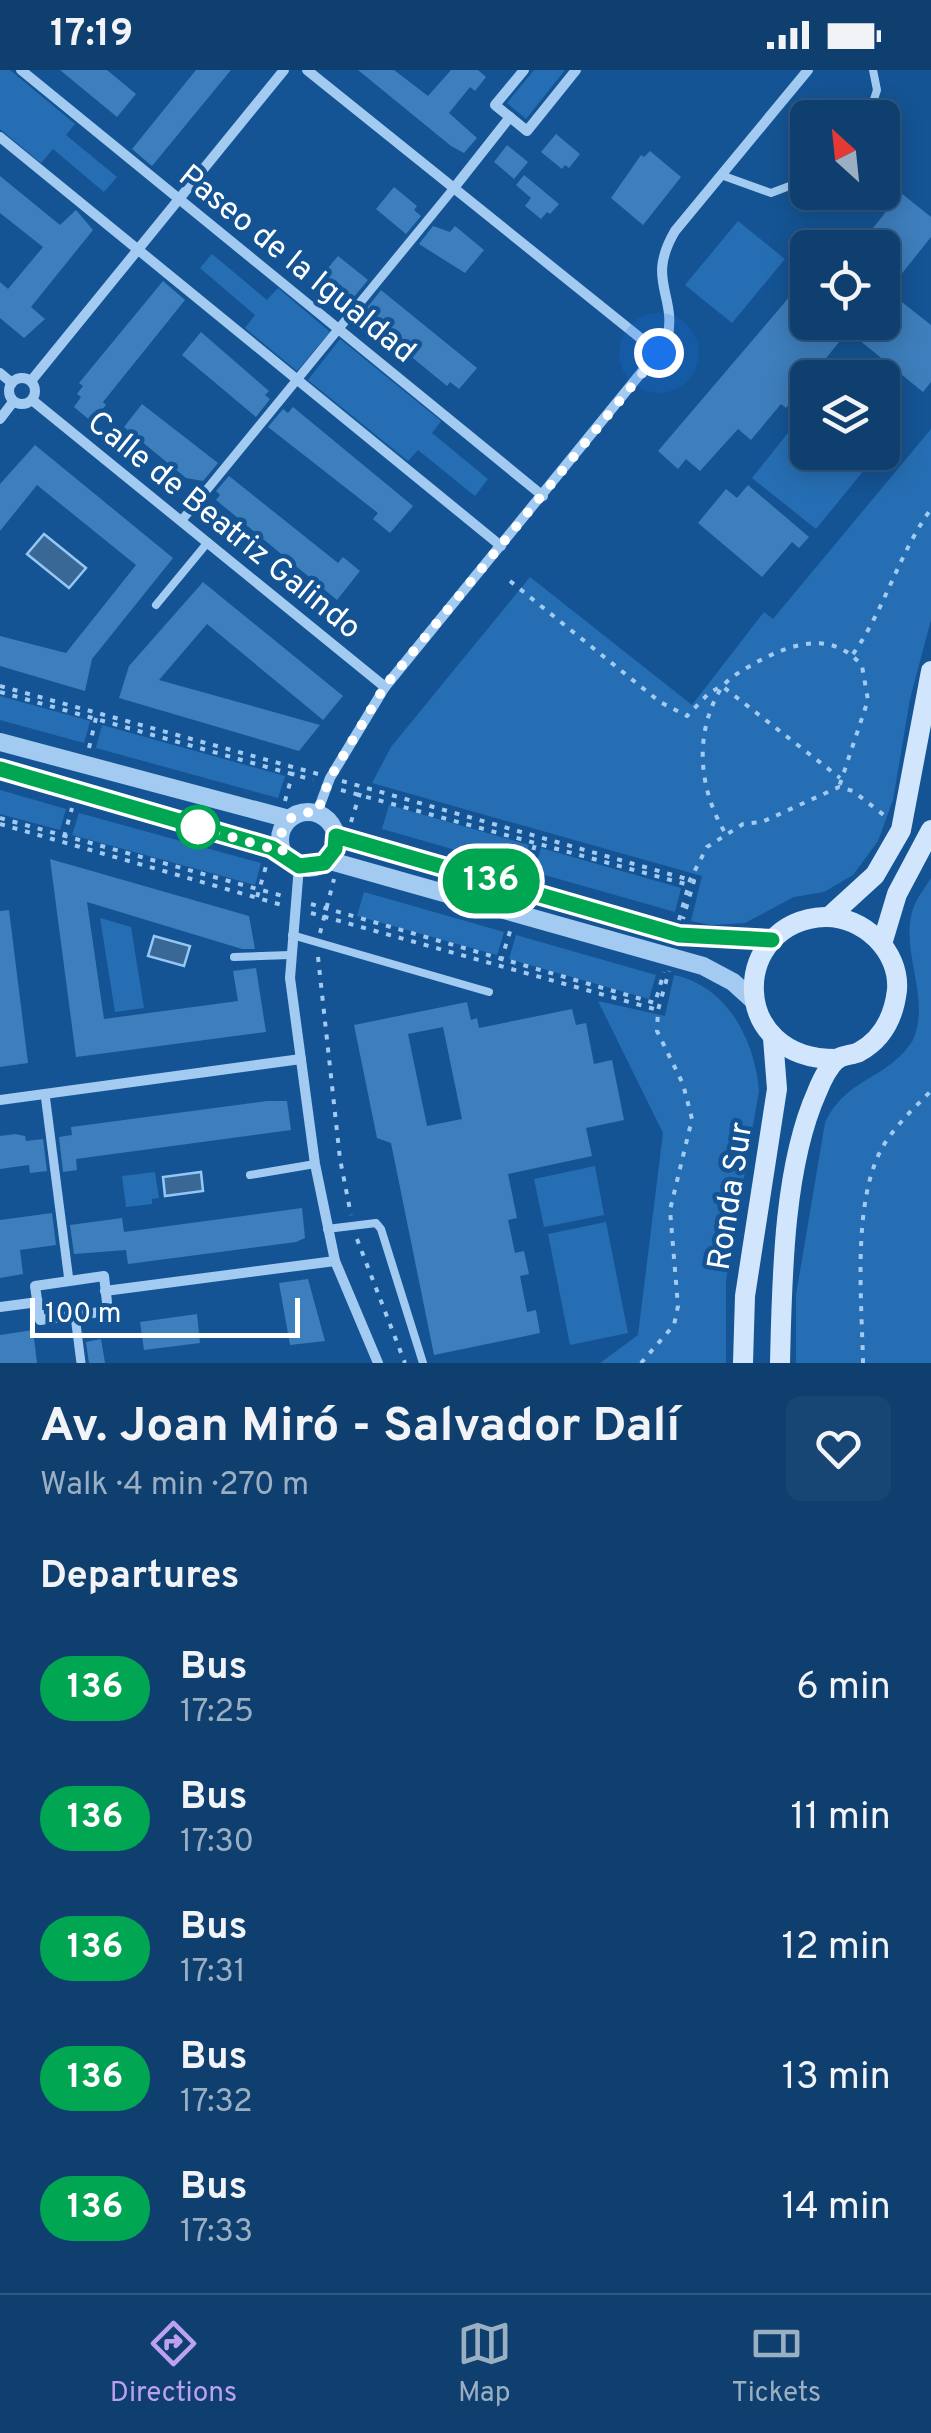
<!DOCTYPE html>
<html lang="en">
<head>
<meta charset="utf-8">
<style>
	body { margin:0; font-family:Overpass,sans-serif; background:#184674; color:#f1f3f6; height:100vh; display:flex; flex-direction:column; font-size:38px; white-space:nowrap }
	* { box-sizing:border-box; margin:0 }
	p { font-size:32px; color:#9bafc3 }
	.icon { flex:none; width:55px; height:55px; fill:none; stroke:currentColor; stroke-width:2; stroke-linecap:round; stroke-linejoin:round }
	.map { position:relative; height:1293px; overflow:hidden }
	.side { display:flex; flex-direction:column; background:#0f3f6f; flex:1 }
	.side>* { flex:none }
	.badge { padding:0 20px; border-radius:32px; font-size:35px; line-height:65px }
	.needle { width:65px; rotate:333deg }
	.tools { position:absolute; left:790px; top:30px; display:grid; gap:20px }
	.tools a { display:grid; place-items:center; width:110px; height:110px; border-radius:15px; background:#0f3f6f; box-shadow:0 5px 25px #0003,0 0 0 2px #2f5882; font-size:50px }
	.scale { position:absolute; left:30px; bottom:25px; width:270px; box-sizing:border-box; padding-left:10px; border:5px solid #fff; border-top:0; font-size:28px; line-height:35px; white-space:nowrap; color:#fff; -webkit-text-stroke:8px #145494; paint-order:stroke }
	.you { position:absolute; width:50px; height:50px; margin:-25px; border:8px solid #fff; border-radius:50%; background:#1a73e8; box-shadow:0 0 0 15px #1a73e833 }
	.map>.badge { position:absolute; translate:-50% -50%; box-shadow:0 0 0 5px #fff }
	h2 { padding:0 40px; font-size:38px; line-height:90px }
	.round { display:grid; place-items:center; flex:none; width:105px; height:105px; border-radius:15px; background:#184674 }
	.head { display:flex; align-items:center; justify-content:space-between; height:170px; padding:0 40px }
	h1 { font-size:48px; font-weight:700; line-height:75px }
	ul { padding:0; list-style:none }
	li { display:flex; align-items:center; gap:30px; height:130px; padding:0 40px }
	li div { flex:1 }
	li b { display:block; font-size:38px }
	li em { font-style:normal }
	li .badge { min-width:110px; font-weight:700; text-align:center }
	.status { display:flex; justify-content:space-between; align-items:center; height:70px; padding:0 50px; background:#0f3f6f; direction:ltr }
	.status svg { height:28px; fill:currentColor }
	.tab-bar { display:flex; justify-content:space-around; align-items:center; height:140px; border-top:2px solid #2f5882; background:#0f3f6f; font-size:28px; color:#9bafc3 }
	.tab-bar a { display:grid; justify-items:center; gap:5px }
	.tab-bar .on { color:#bca0f2 }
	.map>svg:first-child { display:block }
	.green { fill:#266eb3 }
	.water { fill:#3a6896; stroke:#95c7f5; stroke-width:2.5 }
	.building { fill:#3d7ebc; fill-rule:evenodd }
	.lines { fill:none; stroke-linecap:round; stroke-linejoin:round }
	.path { stroke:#a3cbf2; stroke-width:4; stroke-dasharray:5 8; stroke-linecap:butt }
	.service { stroke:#a3cbf2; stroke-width:8 }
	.pedestrian { stroke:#a3cbf2; stroke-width:9 }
	.minor { stroke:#a3cbf2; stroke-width:10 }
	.tertiary { stroke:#a3cbf2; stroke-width:18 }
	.secondary { stroke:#d1e6fc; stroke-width:20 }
	.line-casing { stroke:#fff; stroke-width:22 }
	.line { stroke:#00a651; stroke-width:15 }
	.walk { stroke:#fff; stroke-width:10; stroke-dasharray:0 18 }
	.stop-dot { fill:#fff; stroke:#00a651; stroke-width:5 }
	.labels { text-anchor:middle; stroke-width:9; stroke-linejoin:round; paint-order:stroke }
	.street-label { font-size:32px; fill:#fff; stroke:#145494 }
</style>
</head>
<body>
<div class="status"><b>17:19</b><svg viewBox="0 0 49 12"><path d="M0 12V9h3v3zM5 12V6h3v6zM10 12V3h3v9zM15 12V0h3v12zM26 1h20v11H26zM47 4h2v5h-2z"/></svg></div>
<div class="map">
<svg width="931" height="1293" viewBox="0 0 931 1293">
	<rect width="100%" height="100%" fill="#145494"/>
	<g class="green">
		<polygon points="0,0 10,0 75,54 66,65 117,107 104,122 53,79 41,93 0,59"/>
		<polygon points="534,0 565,0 526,49 507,33"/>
		<polygon points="738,151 785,189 732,253 685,215"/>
		<polygon points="212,184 267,230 278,218 330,262 297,301 245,258 255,245 200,198"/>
		<polygon points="340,269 441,351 432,363 488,409 475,426 418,380 408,391 308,310"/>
		<polygon points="807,339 808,382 878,383 816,459 752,408"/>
		<polygon points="931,359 931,550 910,629 893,730 878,771 853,805 824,822 794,827 745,853 711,855 691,851 702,806 372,713 391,677 530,507 692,635 764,542 773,549"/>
		<polygon points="0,626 90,651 84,673 0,650"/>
		<polygon points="102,655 285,706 278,728 96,678"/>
		<polygon points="0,720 66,739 60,760 0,744"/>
		<polygon points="389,735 529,775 522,799 382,759"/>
		<polygon points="79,743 261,793 255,815 72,765"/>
		<polygon points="541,778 681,818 675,842 534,802"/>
		<path d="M931,808V1293H796V1225L825,1053C847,1006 887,1011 913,970C931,929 901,884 912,842C915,830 925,818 931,808Z"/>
		<polygon points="364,822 504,862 497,885 357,846"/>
		<polygon points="100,848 131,857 144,938 115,942"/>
		<polygon points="516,865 656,905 649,929 509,889"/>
		<path d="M674,905C727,916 755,970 759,1021L726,1211V1293H600L638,1265L663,1063L598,931L665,946Z"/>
		<polygon points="595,1096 604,1145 544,1157 534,1109"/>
		<polygon points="155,1102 159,1128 152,1129 152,1134 126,1137 122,1106"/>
		<polygon points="606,1152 628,1263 570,1275 548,1164"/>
	</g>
	<g class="water">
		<polygon points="44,464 86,498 69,518 27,484"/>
		<polygon points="154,866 190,876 184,896 148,886"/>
		<polygon points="201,1102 203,1121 165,1126 163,1107"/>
	</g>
	<g class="building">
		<polygon points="60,0 107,0 136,24 117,47"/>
		<polygon points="196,0 231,0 152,96 132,79"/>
		<polygon points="358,0 394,0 428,26 451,0 478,0 486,7 475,21 470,17 449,43 477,68 464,83 451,76"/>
		<polygon points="556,64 580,84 569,98 565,95 562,99 541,82"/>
		<polygon points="507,75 528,92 514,109 494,92"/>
		<polygon points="650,81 681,107 643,155 611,128 641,85 644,87"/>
		<polygon points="524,105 559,134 550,144 547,142 541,149 525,136 531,128 516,115"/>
		<polygon points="0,106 60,155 76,140 93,160 31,237 45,249 24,268 0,248 0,212 8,219 43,177 0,143"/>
		<polygon points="394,117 417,136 414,140 421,146 406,164 376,139"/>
		<polygon points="901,123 931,147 931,167 888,221 931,255 931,312 923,322 848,261 786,338 781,334 751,370 738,359 700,401 686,389 678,399 658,381 808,205 808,252 882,252 882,178 857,178"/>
		<polygon points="433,156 450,162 455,156 484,180 465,203 419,174"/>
		<polygon points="338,186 368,210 353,228 346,223 343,227 323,204"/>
		<polygon points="163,211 185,230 103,332 106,335 92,352 74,337 81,327 77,324 83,316 79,313"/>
		<polygon points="381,220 477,298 459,319 450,312 447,316 374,256 369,248 372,244 366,239"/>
		<polygon points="201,262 269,321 265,325 270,329 256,347 182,285"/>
		<polygon points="142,334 218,393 203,411 186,408 124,357"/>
		<polygon points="293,337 413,436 390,463 373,449 378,443 268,357 283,339 288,343"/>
		<polygon points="35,375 173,488 92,589 85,621 0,596 0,566 66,583 136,495 37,415 0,461 0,414"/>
		<polygon points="229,406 338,493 343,487 360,501 337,530 216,430 220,425 216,421"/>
		<polygon points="748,415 809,467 799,478 792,472 762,507 698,453 726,419 737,428"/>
		<polygon points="203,512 343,626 323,650 207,554 159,610 320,655 299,681 119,628 129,596"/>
		<polygon points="50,789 249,846 255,879 242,879 87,832 104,949 238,931 233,901 256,898 266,962 76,987"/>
		<polygon points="9,840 28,993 0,997 0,841"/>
		<path d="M467,932L471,950L477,948L479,958L572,939L576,955L586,953L594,994L612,990L624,1050L586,1058L592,1086L508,1104L517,1148L508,1150L515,1183L524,1181L529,1204L520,1206L527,1242L536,1240L540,1263L434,1285L391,1073L377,1068L354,955ZM443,957L462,1049L427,1056L408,964Z"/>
		<polygon points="267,1031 287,1031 291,1060 76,1089 77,1100 63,1102 59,1067 72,1065 71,1057"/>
		<polygon points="15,1064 25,1066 26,1071 43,1069 47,1101 30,1103 29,1095 0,1099 0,1066"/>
		<polygon points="302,1138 305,1168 296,1172 128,1194 126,1180 74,1184 70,1155 122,1148 124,1162"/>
		<polygon points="52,1143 56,1175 20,1180 23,1204 0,1208 0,1150"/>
		<polygon points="308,1209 325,1271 290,1275 279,1213"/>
		<polygon points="197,1244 200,1273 144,1280 140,1252"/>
		<polygon points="33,1260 37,1293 0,1293 0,1265"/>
		<polygon points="101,1269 105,1293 89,1293 86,1272"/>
	</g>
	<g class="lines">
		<g class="path">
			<polyline points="510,511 660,632 687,646 709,623 722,616 840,708"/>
			<path d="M853,584C885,539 898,485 931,439"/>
			<polyline points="0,616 318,704"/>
			<polyline points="0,622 313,710"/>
			<polyline points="89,678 96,648"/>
			<polyline points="342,711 694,811 683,849"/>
			<polyline points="341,720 689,815"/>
			<polyline points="285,731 293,702"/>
			<polyline points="0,748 283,826"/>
			<polyline points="351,752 360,723"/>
			<polyline points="0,754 282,835"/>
			<path d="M724,761C699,718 694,665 720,620C728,607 745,599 757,592C793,573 833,560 862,596L868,630L839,717"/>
			<polyline points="64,767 72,738"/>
			<polyline points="526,805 536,771"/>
			<polyline points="257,827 267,793"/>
			<polyline points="311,834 655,933 664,902"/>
			<polyline points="311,843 658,940"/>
			<polyline points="679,850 690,810 707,777 743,754 762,752 839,717 853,721 885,746"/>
			<polyline points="320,863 334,809"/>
			<polyline points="318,887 340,1089 351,1145"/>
			<polyline points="501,891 511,858"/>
			<polyline points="357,1169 405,1293"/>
			<polyline points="641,1293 674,1255 678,1236 670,1140 692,1049 683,1014 657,961 658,940 669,901"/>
			<path d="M863,1293C862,1231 851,1127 885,1073C898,1053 915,1037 931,1021"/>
		</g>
		<g class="service">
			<polyline points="868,48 877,20 873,0"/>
			<polyline points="721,105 771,123 808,109"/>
			<polyline points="156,535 208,472"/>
			<polyline points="292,865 489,922"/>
			<polyline points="234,887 290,885"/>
			<polyline points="250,1105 315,1094"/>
			<polyline points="327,1159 376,1153 381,1159 423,1293"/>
		</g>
		<g class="pedestrian">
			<polyline points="182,450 454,118"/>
			<polyline points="45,1024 69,1211"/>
			<polyline points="75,1246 81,1293"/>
		</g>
		<g class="minor">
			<polyline points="21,0 543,426"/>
			<polyline points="307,0 659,283"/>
			<polyline points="524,0 495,35 527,61 576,0"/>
			<polyline points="0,67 501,476"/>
			<polyline points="454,118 510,47"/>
			<polyline points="0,303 12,313"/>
			<circle cx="22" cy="321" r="13"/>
			<polyline points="31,311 284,0"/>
			<polyline points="32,330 385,617"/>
			<polyline points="0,349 13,332"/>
			<path d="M317,743L330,708L385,617L667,271C678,224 645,212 675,161L808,0"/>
			<polyline points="299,796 290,908 315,1094 335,1191 378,1293"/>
			<polyline points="0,1030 301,989"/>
			<polygon points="104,1206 108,1241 40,1250 35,1216"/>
			<polyline points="105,1221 335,1191"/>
			<polyline points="0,1237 38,1232"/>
		</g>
		<g class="tertiary">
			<polyline points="0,672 289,749"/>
			<polyline points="0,699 283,782"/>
			<circle cx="308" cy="770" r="28"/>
			<polyline points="336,766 679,865 772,870"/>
			<polyline points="327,790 703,896 733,912 754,931"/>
		</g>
		<g class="secondary">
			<polyline points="829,847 875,805 901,760 931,601"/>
			<polyline points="882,874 897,824 931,760"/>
			<polyline points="743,1293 745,1226 777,1019 773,968"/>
			<path d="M780,1293C782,1210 783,1098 817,1022C821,1012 829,996 837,989C843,985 853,985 859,982C883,969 894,946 897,920C900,881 863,846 825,847C730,851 726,991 838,989"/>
		</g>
	</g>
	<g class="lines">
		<g class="line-casing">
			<polyline id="line" points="0,699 272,778 299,796 324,793 335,779 336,766 679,865 772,870"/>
		</g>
		<use href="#line" class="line"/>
		<path class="walk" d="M198,757L283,782C275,757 291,739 317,743L330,708L385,616L659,283"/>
	</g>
	<circle class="stop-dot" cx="198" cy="757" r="20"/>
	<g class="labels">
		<g class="street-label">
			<text transform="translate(298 193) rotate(39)" y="11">Paseo de la Igualdad</text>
			<text transform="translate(225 454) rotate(39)" y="11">Calle de Beatriz Galindo</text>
			<text transform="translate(729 1126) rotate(-81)" y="11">Ronda Sur</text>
		</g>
	</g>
</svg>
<div class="tools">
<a><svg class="needle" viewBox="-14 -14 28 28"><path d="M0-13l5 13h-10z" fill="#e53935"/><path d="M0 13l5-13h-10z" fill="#9bafc3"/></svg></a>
<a><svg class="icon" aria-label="locate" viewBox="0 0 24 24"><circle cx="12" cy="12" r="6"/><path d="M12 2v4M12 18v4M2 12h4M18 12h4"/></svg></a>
<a><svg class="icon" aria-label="layers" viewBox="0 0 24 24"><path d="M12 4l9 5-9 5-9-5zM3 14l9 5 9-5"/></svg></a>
</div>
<div class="scale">100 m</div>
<div class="you" style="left:659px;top:283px"></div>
<b class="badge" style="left:491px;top:811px;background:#00a651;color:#fff">136</b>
</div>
<section class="side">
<div class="head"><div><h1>Av. Joan Miró - Salvador Dalí</h1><p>Walk · 4 min · 270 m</p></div><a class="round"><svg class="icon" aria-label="heart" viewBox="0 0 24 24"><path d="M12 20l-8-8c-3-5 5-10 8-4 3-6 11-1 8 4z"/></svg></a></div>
<h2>Departures</h2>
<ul>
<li><span class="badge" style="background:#00a651;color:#fff">136</span><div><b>Bus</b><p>17:25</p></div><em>6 min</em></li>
<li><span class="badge" style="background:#00a651;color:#fff">136</span><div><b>Bus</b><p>17:30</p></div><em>11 min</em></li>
<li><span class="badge" style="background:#00a651;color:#fff">136</span><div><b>Bus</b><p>17:31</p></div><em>12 min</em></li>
<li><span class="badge" style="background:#00a651;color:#fff">136</span><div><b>Bus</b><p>17:32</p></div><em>13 min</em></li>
<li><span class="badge" style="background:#00a651;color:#fff">136</span><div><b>Bus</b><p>17:33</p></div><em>14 min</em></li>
</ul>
</section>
<nav class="tab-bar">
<a class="on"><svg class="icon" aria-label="directions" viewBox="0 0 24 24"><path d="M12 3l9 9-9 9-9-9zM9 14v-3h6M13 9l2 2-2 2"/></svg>Directions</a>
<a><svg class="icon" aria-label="map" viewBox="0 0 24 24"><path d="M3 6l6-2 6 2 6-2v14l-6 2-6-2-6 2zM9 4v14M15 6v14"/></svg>Map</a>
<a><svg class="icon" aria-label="tickets" viewBox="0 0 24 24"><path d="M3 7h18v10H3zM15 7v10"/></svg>Tickets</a>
</nav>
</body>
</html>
